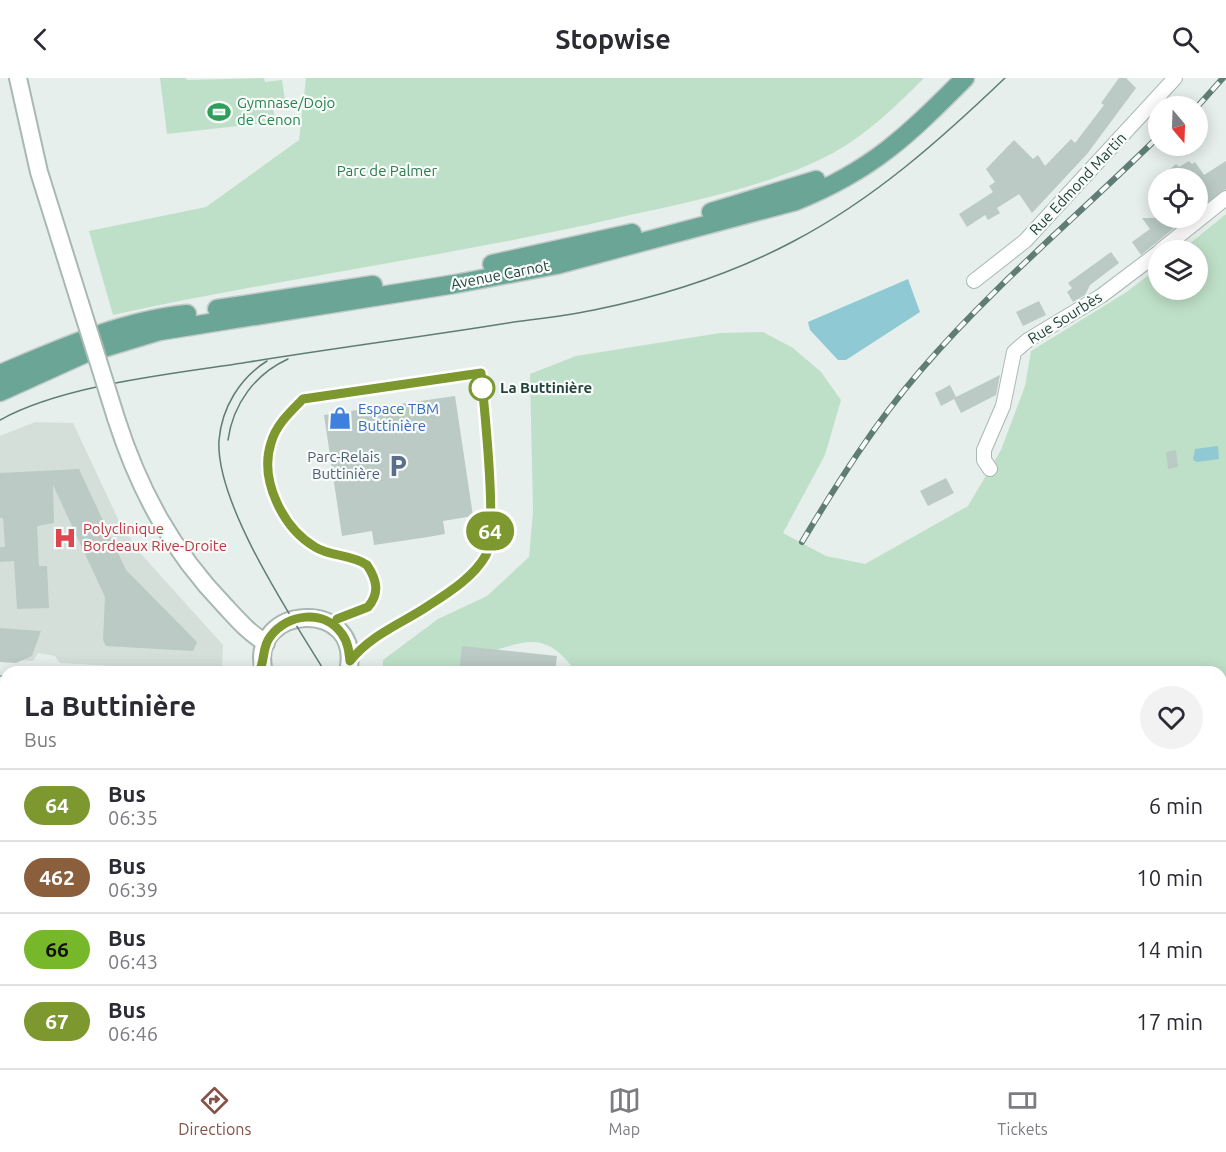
<!DOCTYPE html>
<html lang="en">
<head>
<meta charset="utf-8">
<style>
	body { margin:0; font-family:Ubuntu,sans-serif; background:#f2f2f3; color:#2b2b33; height:100vh; display:flex; flex-direction:column; font-size:22px; white-space:nowrap }
	* { box-sizing:border-box; margin:0 }
	p { font-size:20px; color:#7c7c81 }
	.icon { flex:none; width:33px; height:33px; fill:none; stroke:currentColor; stroke-width:2; stroke-linecap:round; stroke-linejoin:round }
	.map { position:relative; flex:1; overflow:hidden }
	.drawer { position:absolute; left:0px; top:588px; width:1227px; height:402px; display:flex; flex-direction:column; background:#fff; border-radius:18px 18px 0 0; box-shadow:0 3px 15px #0003 }
	.drawer>* { flex:none }
	.badge { padding:0 12px; border-radius:20px; font-size:21px; line-height:39px }
	.needle { width:39px; rotate:161deg }
	.buttons { position:absolute; left:1148px; top:18px; display:grid; gap:12px }
	.buttons a { display:grid; place-items:center; width:60px; height:60px; border-radius:50%; background:#fff; box-shadow:0 3px 15px #0003; font-size:30px }
	.map>.badge { position:absolute; translate:-50% -50%; box-shadow:0 0 0 3px #fff }
	.round { display:grid; place-items:center; flex:none; width:63px; height:63px; border-radius:32px; background:#f2f2f3 }
	.overview { display:flex; align-items:center; justify-content:space-between; height:102px; padding:0 24px }
	h1 { font-size:28px; font-weight:600; line-height:45px }
	ul { padding:0; list-style:none }
	li { display:flex; align-items:center; gap:18px; height:72px; padding:0 24px; border-top:2px solid #e1e1e2 }
	li div { flex:1 }
	li b { display:block; font-size:22px }
	li em { font-style:normal }
	li .badge { min-width:66px; font-weight:700; text-align:center }
	header { display:flex; justify-content:space-between; align-items:center; height:78px; padding:0 24px; background:#fff; font-size:27px; font-weight:600 }
	.menu { display:flex; justify-content:space-around; align-items:center; height:84px; border-top:2px solid #e1e1e2; background:#fff; font-size:16px; color:#7c7c81 }
	.menu a { display:grid; justify-items:center; gap:3px }
	.menu .active { color:#855347 }
	.map>svg:first-child { display:block }
	.built { fill:#d4dfda }
	.green { fill:#bfe0c8 }
	.water { fill:#8ec9d4 }
	.building { fill:#bbcac4 }
	.lines { fill:none; stroke-linecap:round; stroke-linejoin:round }
	.minor-casing { stroke:#a8b8b2; stroke-width:16 }
	.tertiary-casing { stroke:#a8b8b2; stroke-width:20 }
	.primary-casing { stroke:#c2cac8; stroke-width:21 }
	.minor { stroke:#fff; stroke-width:14 }
	.tertiary { stroke:#fff; stroke-width:16 }
	.primary { stroke:#6aa596; stroke-width:18 }
	.tram { stroke:#5f7d75; stroke-width:1.5 }
	.rail-casing { stroke:#5f7d75; stroke-width:6 }
	.rail { stroke:#f7fbf9; stroke-width:4; stroke-dasharray:11; stroke-linecap:butt }
	.tertiary-bridge-casing { stroke:#a8b8b2; stroke-width:20; stroke-linecap:butt }
	.tertiary-bridge { stroke:#fff; stroke-width:16 }
	.line-casing { stroke:#fff; stroke-width:14 }
	.line { stroke:#7c982e; stroke-width:9 }
	.stop-dot { fill:#fff; stroke:#7c982e; stroke-width:3 }
	.labels { text-anchor:middle; stroke-width:4.5; stroke-linejoin:round; paint-order:stroke }
	.leisure-label { font-size:15px; fill:#27864d; stroke:#f7fbf9; text-anchor:start }
	.park-label { font-size:15px; fill:#2d7a4b; stroke:#f7fbf9 }
	.street-label { font-size:15px; fill:#24423a; stroke:#f7fbf9 }
	.stop-label { font-size:15px; font-weight:bold; fill:#24423a; stroke:#f7fbf9; text-anchor:start }
	.shop-label { font-size:15px; fill:#366cbe; stroke:#f7fbf9; text-anchor:start }
	.service-label { font-size:15px; fill:#4e5e75; stroke:#f7fbf9; text-anchor:end }
	.health-label { font-size:15px; fill:#be3a42; stroke:#f7fbf9; text-anchor:start }
</style>
</head>
<body>
<header><svg class="icon" aria-label="back" viewBox="0 0 24 24"><path d="M15 5l-7 7 7 7"/></svg>Stopwise<svg class="icon" aria-label="search" viewBox="0 0 24 24"><circle cx="10" cy="10" r="6"/><path d="M15 15l6 6"/></svg></header>
<div class="map">
<svg width="1226" height="990" viewBox="0 0 1226 990">
	<rect width="100%" height="100%" fill="#e6efeb"/>
	<g class="built">
		<polygon points="35,344 73,345 120,445 141,476 223,567 222,594 60,585 55,578 38,575 33,583 0,581 0,358"/>
		<polygon points="785,984 1052,984 1044,990 783,990"/>
	</g>
	<g class="green">
		<polygon points="160,0 186,0 187,2 264,0 265,4 282,2 285,22 273,24 275,44 167,56"/>
		<path d="M306,0H924C896,28 869,55 833,75C771,108 690,124 621,139C453,178 282,200 113,237L89,153L206,129L299,62Z"/>
		<path d="M1226,136V699H1221V594H576C544,550 525,564 480,577L471,594H383V582L438,541L487,518L529,479L533,434L530,296L576,278L720,255L763,254L793,270L821,294L841,322L825,377L783,455L826,478L865,486L968,428L1001,372L1025,308L1031,273L1125,215L1158,190V212H1197V172H1182Z"/>
		<polygon points="1221,840 1226,841 1226,990 1197,984 1221,984"/>
	</g>
	<g class="water">
		<polygon points="908,201 920,234 846,282 838,282 810,252 808,244"/>
		<polygon points="1218,368 1219,381 1196,384 1193,381 1195,371"/>
	</g>
	<g class="building">
		<polygon points="1119,0 1126,0 1136,10 1087,76 1032,135 1019,116 997,130 1000,135 988,142 985,137 967,149 959,136 993,114 989,108 995,104 986,91 1014,62 1033,81 1038,77 1045,88 1071,61 1075,65 1104,27 1101,25"/>
		<polygon points="1189,83 1192,86 1195,84 1204,97 1226,83 1226,111 1197,132 1197,100 1160,100 1176,86 1179,89"/>
		<polygon points="1142,140 1175,140 1179,146 1141,177 1132,164 1150,151"/>
		<polygon points="1111,174 1119,185 1090,207 1085,217 1073,224 1067,214 1072,210 1068,205"/>
		<polygon points="1039,223 1046,237 1023,248 1016,234"/>
		<polygon points="1000,297 996,317 961,335 954,321 941,328 935,315 950,307 956,319"/>
		<polygon points="455,318 473,438 443,443 445,456 428,459 374,467 372,453 342,458 324,337"/>
		<polygon points="1176,372 1178,389 1168,391 1166,374"/>
		<polygon points="79,391 126,492 197,564 193,573 106,568 103,562 105,519 53,407 54,445 37,448 39,488 47,488 49,530 17,531 14,483 0,484 0,469 5,469 3,440 0,440 0,395"/>
		<polygon points="946,400 954,415 928,428 920,413"/>
		<polygon points="0,550 41,553 32,578 16,585 0,584"/>
		<polygon points="462,568 557,578 555,594 459,594"/>
	</g>
	<g class="lines">
		<g class="minor-casing">
			<g id="minor">
				<polyline points="1161,172 1226,120"/>
				<polyline points="974,203 1025,163 1175,0"/>
				<polyline points="990,391 984,382 984,372 1003,328 1014,274 1028,262 1101,218 1158,175"/>
				<polyline points="1221,735 1226,736"/>
				<polyline points="0,769 6,747"/>
				<polyline points="0,912 6,913"/>
				<polyline points="87,984 87,990"/>
				<polyline points="582,984 589,990"/>
			</g>
		</g>
		<g class="tertiary-casing">
			<g id="tertiary">
				<polyline points="18,0 39,94 80,225"/>
				<path d="M116,340C139,412 172,473 225,528C237,541 250,556 266,565"/>
				<path d="M264,594C246,525 365,519 348,594"/>
				<polyline points="0,607 6,607"/>
				<polyline points="469,984 470,990"/>
				<polyline points="448,990 449,984"/>
			</g>
		</g>
		<g class="primary-casing">
			<g id="primary">
				<polyline points="711,134 816,102"/>
				<polyline points="492,186 632,155"/>
				<polyline points="217,231 373,207"/>
				<path d="M0,296C61,270 121,243 187,236"/>
				<path d="M0,314L84,276L160,253L455,206L556,187L796,123C873,92 908,57 965,0"/>
			</g>
		</g>
		<use href="#minor" class="minor"/>
		<use href="#tertiary" class="tertiary"/>
		<use href="#primary" class="primary"/>
		<g class="tram">
			<path d="M267,283C240,300 222,329 219,362C215,425 292,540 325,594"/>
			<path d="M0,342C65,306 174,296 249,284C335,270 421,259 508,245C536,241 565,238 594,232C663,218 732,196 794,163C874,121 940,62 1005,0"/>
			<path d="M228,362C233,326 255,296 288,281"/>
			<polyline points="456,990 456,984"/>
		</g>
		<g class="rail-casing">
			<g id="rail">
				<polyline points="1197,29 1223,0"/>
				<path d="M802,464C838,404 875,345 921,292C993,208 1079,137 1158,59"/>
			</g>
		</g>
		<use href="#rail" class="rail"/>
		<g class="tertiary-bridge-casing">
			<polyline id="tertiary-bridge" points="80,225 116,340"/>
		</g>
		<use href="#tertiary-bridge" class="tertiary-bridge"/>
	</g>
	<g class="lines">
		<g class="line-casing">
			<path id="line" d="M259,594C265,583 262,569 270,559C287,535 325,531 342,556C348,564 349,574 350,583C372,556 401,546 428,528C448,515 474,499 486,477C498,455 484,326 481,295L303,321C290,334 276,347 271,365C259,402 283,450 315,469C331,479 351,476 367,487C377,502 380,515 368,529L337,541"/>
		</g>
		<use href="#line" class="line"/>
	</g>
	<defs>
		<g id="stadium-bare" transform="scale(1.8)"><path d="M0-5a6.5 5 0 1 0 0 10a6.5 5 0 1 0 0-10ZM-3.5-1.8h7v3.6h-7Z" fill="#2e9e5b" stroke="#f7fbf9" stroke-width="2.5" paint-order="stroke"/></g>
		<g id="shop-bare" transform="scale(1.8)"><path d="M-5-2.5h2.3a2.7 3.5 0 0 1 5.4 0H5L5.5 6h-11ZM-1.5-2.5h3a1.5 2.3 0 0 0-3 0Z" fill="#3f7fe0" stroke="#f7fbf9" stroke-width="2.5" paint-order="stroke"/></g>
		<g id="parking-bare" transform="scale(1.8)"><path d="M-3.5-5.5H1a3.5 3.5 0 0 1 0 7H-1V5.5H-3.5ZM-1-3.4V-.6H.8a1.4 1.4 0 0 0 0-2.8Z" fill="#5c6f8a" stroke="#f7fbf9" stroke-width="2.5" paint-order="stroke"/></g>
		<g id="hospital-bare" transform="scale(1.8)"><path d="M-5-5h3v3.5h4V-5h3V5h-3V1.5h-4V5h-3Z" fill="#e0444e" stroke="#f7fbf9" stroke-width="2.5" paint-order="stroke"/></g>
	</defs>
	<g fill-rule="evenodd">
		<use href="#stadium-bare" x="219" y="34"/>
		<use href="#shop-bare" x="340" y="340"/>
		<use href="#parking-bare" x="398" y="388"/>
		<use href="#hospital-bare" x="65" y="460"/>
	</g>
	<circle class="stop-dot" cx="482" cy="310" r="12"/>
	<g class="labels">
		<g class="leisure-label">
			<text x="237" y="30">Gymnase/Dojo<tspan x="237" dy="17">de Cenon</tspan></text>
		</g>
		<g class="park-label">
			<text x="387" y="98">Parc de Palmer</text>
		</g>
		<g class="street-label">
			<text transform="translate(1078 106) rotate(-47)" y="5">Rue Edmond Martin</text>
			<text transform="translate(500 197) rotate(-11)" y="5">Avenue Carnot</text>
			<text transform="translate(1065 240) rotate(-32)" y="5">Rue Sourbès</text>
		</g>
		<g class="stop-label">
			<text x="500" y="315">La Buttinière</text>
		</g>
		<g class="shop-label">
			<text x="358" y="336">Espace TBM<tspan x="358" dy="17">Buttinière</tspan></text>
		</g>
		<g class="service-label">
			<text x="380" y="384">Parc-Relais<tspan x="380" dy="17">Buttinière</tspan></text>
		</g>
		<g class="health-label">
			<text x="83" y="456">Polyclinique<tspan x="83" dy="17">Bordeaux Rive-Droite</tspan></text>
		</g>
	</g>
</svg>
<div class="buttons">
<a><svg class="needle" viewBox="-14 -14 28 28"><path d="M0-13l5 13h-10z" fill="#e53935"/><path d="M0 13l5-13h-10z" fill="#7c7c81"/></svg></a>
<a><svg class="icon" aria-label="locate" viewBox="0 0 24 24"><circle cx="12" cy="12" r="6"/><path d="M12 2v4M12 18v4M2 12h4M18 12h4"/></svg></a>
<a><svg class="icon" aria-label="layers" viewBox="0 0 24 24"><path d="M12 4l9 5-9 5-9-5zM3 14l9 5 9-5"/></svg></a>
</div>
<b class="badge" style="left:490px;top:453px;background:#7c982e;color:#fff">64</b>
<section class="drawer">
<div class="overview"><div><h1>La Buttinière</h1><p>Bus</p></div><a class="round"><svg class="icon" aria-label="heart" viewBox="0 0 24 24"><path d="M12 20l-8-8c-3-5 5-10 8-4 3-6 11-1 8 4z"/></svg></a></div>
<ul>
<li><span class="badge" style="background:#7c982e;color:#fff">64</span><div><b>Bus</b><p>06:35</p></div><em>6 min</em></li>
<li><span class="badge" style="background:#8b5e3c;color:#fff">462</span><div><b>Bus</b><p>06:39</p></div><em>10 min</em></li>
<li><span class="badge" style="background:#76b82a;color:#111">66</span><div><b>Bus</b><p>06:43</p></div><em>14 min</em></li>
<li><span class="badge" style="background:#7c982e;color:#fff">67</span><div><b>Bus</b><p>06:46</p></div><em>17 min</em></li>
</ul>
</section>
</div>
<nav class="menu">
<a class="active"><svg class="icon" aria-label="directions" viewBox="0 0 24 24"><path d="M12 3l9 9-9 9-9-9zM9 14v-3h6M13 9l2 2-2 2"/></svg>Directions</a>
<a><svg class="icon" aria-label="map" viewBox="0 0 24 24"><path d="M3 6l6-2 6 2 6-2v14l-6 2-6-2-6 2zM9 4v14M15 6v14"/></svg>Map</a>
<a><svg class="icon" aria-label="tickets" viewBox="0 0 24 24"><path d="M3 7h18v10H3zM15 7v10"/></svg>Tickets</a>
</nav>
</body>
</html>
